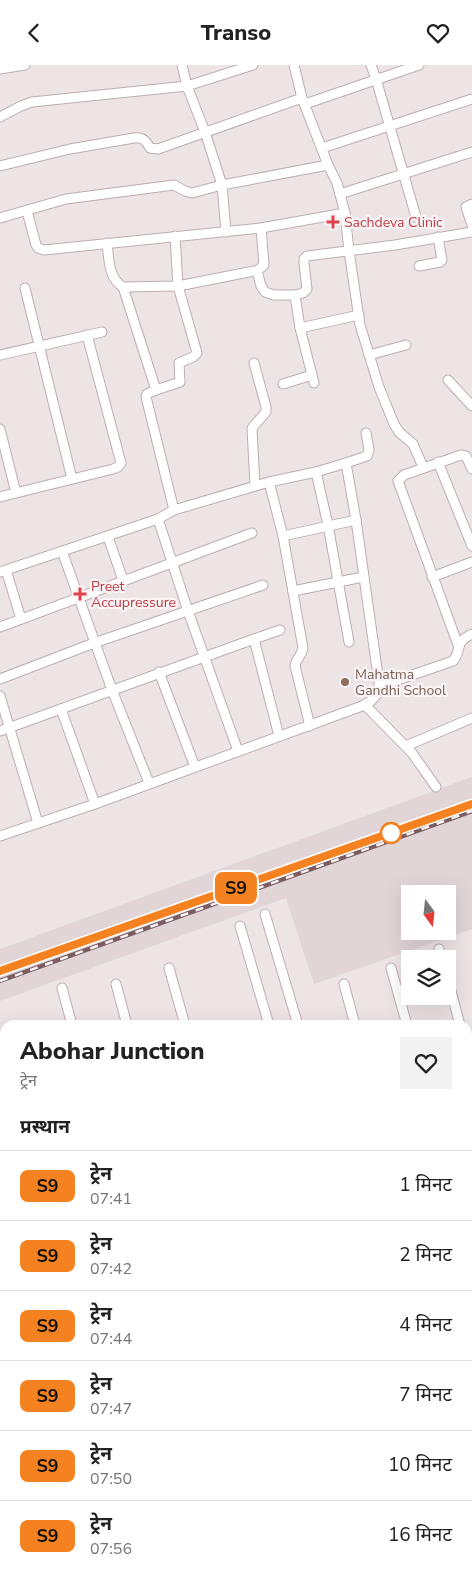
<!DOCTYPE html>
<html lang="hi">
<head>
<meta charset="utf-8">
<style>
	body { margin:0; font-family:"Nunito Sans","Noto Sans Devanagari",sans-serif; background:#f2f2f2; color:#222; height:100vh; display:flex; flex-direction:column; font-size:19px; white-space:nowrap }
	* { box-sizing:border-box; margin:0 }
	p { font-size:16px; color:#767676 }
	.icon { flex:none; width:28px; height:28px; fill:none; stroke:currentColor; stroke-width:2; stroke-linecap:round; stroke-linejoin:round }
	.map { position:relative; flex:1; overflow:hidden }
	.sheet { position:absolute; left:0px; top:955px; width:472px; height:560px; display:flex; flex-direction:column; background:#fff; border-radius:15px 15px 0 0; box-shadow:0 5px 20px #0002 }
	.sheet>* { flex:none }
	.badge { padding:0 10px; border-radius:8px; font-size:18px; line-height:32px }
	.needle { width:32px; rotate:165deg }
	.buttons { position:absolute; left:401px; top:820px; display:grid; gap:10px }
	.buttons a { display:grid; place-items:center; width:55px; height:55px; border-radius:0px; background:#fff; box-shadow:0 5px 20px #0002; font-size:25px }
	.map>.badge { position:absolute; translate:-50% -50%; box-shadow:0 0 0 2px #fff }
	h2 { padding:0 20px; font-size:19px; line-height:45px }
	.round { display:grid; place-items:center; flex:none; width:52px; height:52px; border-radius:0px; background:#f2f2f2 }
	.headline { display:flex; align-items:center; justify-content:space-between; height:85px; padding:0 20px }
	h1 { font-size:24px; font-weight:800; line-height:38px }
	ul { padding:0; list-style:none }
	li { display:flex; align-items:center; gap:15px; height:70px; padding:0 20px; border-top:1px solid #e0e0e0 }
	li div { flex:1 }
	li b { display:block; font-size:19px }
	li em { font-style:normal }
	li .badge { min-width:55px; font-weight:700; text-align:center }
	header { display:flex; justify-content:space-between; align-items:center; height:65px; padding:0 20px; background:#fff; font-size:22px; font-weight:800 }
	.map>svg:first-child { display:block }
	.built { fill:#e1d5d8; fill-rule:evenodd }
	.green { fill:#dfbcd0 }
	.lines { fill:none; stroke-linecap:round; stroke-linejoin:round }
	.street-casing { stroke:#bcaeb0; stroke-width:11 }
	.secondary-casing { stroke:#b9a2a6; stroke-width:15 }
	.street { stroke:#fff; stroke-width:9 }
	.secondary { stroke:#fff; stroke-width:12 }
	.rail-casing { stroke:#7b5d61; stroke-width:4.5 }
	.rail { stroke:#faf4f6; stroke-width:2.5; stroke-dasharray:8; stroke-linecap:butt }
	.line-casing { stroke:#fff; stroke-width:11 }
	.line { stroke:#f58220; stroke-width:8 }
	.health-dot { fill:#e0444e; stroke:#faf4f6; stroke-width:2 }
	.education-dot { fill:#8d6e63; stroke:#faf4f6; stroke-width:2 }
	.stop-dot { fill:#fff; stroke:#f58220; stroke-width:2.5 }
	.labels { text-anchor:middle; stroke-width:4.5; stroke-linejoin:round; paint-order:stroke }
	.health-label { font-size:14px; fill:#be3a42; stroke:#faf4f6; text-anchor:start }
	.education-label { font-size:14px; fill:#785e54; stroke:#faf4f6; text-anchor:start }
</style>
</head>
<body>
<header><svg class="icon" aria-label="back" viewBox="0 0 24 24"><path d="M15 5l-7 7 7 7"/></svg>Transo<svg class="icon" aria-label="heart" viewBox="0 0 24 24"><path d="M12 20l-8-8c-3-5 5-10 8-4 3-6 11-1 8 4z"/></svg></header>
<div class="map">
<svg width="472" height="1515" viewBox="0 0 472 1515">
	<rect width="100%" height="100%" fill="#ede4e6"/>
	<g class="built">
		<path d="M472,712V864L314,919L286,833L0,936V884ZM410,829H448V866H410Z"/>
		<polygon points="180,1510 378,1510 365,1515 181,1515"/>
	</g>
	<polygon class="green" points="5,1181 5,1359 0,1360 0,1183"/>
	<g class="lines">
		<g class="street-casing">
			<g id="street">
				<polyline points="182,0 187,21 205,67 222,120 226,167"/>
				<polyline points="294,0 302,33 328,100 337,118 345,148 349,186 360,260 379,322 394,359 399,367 413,379 423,402"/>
				<polyline points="371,0 376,14 416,152"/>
				<polyline points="0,4 25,0"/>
				<polyline points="305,39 419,0"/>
				<polyline points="0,52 21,41 32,37 187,21 253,0"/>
				<polyline points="322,83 472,34"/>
				<path d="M0,101L70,84L134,73C143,72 146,76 150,83L158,84L302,33"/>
				<polyline points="340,129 472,87"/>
				<polyline points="472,139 466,142 472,160"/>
				<polyline points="27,146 36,180 38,183 44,185 261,163 345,148"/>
				<polyline points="0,153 66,134 174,120 185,126 192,128 222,120 328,100"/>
				<path d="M107,178C109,193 108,213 123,222L156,325L147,329L146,332L174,445L269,417L316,407L328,460L349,577"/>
				<polyline points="419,201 440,197 442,195 438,172"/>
				<polyline points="257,206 264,200 261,163"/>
				<polyline points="123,222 178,221 254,206 257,206 261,221 265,227 274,230 295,230 300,263"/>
				<polyline points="25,223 72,414"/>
				<polyline points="295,230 303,228 307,224 304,198 304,194 307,191 395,180 472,167"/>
				<polyline points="0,290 102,267"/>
				<polyline points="369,290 406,280"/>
				<polyline points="254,298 266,342 266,347 252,363 255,421"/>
				<polyline points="448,315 472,341"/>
				<polyline points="314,318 300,263 359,250"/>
				<polyline points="283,319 312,310"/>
				<polyline points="156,325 180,317 179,298 193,292 197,288 178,221 175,171"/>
				<polyline points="0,364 16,428"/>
				<polyline points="438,397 472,481"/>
				<polyline points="346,398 367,391 369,385 366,368"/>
				<polyline points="316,407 346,398 356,455"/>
				<path d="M269,417L283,471L303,583C302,590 296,594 295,601L310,661"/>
				<polyline points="0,432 113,404 118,402 121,398 87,270"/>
				<polyline points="158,454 188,546 238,686"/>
				<polyline points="283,471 356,455 380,625"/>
				<polyline points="108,472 123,515"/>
				<polyline points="62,486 112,625 149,718"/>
				<polyline points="6,505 21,554"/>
				<polyline points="0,507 158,454 174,445"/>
				<polyline points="432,512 472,497"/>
				<polyline points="293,526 363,512"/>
				<polyline points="0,562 252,468"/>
				<polyline points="254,574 280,565"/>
				<polyline points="458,580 398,416 404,410 461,390 466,391 472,404"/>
				<polyline points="159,607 195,702"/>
				<polyline points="0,614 94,578 263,520"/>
				<polyline points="0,631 38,758"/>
				<polyline points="365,640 412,688 436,722"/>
				<polyline points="61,644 95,739"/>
				<polyline points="0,666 254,574 279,671"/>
				<polyline points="406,681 472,653"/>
				<path d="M0,771L95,739L362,641L371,636L386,619L453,596C463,584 453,578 472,569"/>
				<polyline points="265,849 298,960"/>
				<polyline points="240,861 269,960"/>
				<polyline points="439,884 441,894"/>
				<polyline points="169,903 185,960"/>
				<polyline points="391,903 407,960"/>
				<polyline points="448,915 460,960"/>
				<polyline points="116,919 127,960"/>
				<polyline points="344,919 355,960"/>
				<polyline points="62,923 72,960"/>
				<polyline points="468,974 472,973"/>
				<polyline points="468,1089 472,1089"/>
				<polyline points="0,1172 5,1171"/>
				<polyline points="0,1180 5,1179"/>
				<polyline points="468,1387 472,1385"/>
				<polyline points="468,1463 472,1476"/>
				<polyline points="468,1490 472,1488"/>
				<polyline points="391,1515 391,1514 403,1510"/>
			</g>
		</g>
		<g class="secondary-casing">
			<g id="secondary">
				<polyline points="0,991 5,1001"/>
				<polyline points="468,1324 472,1322"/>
				<polyline points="156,1510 157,1515"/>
				<polyline points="167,1510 168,1515"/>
				<polyline points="87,1515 106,1510"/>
				<polyline points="116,1515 136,1510"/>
			</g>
		</g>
		<use href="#street" class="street"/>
		<use href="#secondary" class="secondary"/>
		<g class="rail-casing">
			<g id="rail">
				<polyline points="0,906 198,836"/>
				<polyline points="0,916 472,746"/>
			</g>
		</g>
		<use href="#rail" class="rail"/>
	</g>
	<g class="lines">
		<g class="line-casing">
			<polyline id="line" points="0,906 472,739"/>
		</g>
		<use href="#line" class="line"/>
	</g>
	<g class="health-dot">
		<path d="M330.5 149.5h5v5h5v5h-5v5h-5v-5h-5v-5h5z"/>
		<path d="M77.5 521.5h5v5h5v5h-5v5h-5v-5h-5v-5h5z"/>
	</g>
	<circle class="education-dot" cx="345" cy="617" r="5"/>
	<circle class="stop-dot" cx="391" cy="768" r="10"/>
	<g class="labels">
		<g class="health-label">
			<text x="344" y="162">Sachdeva Clinic</text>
			<text x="91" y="526">Preet<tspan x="91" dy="16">Accupressure</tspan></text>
		</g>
		<g class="education-label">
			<text x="355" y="614">Mahatma<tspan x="355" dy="16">Gandhi School</tspan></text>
		</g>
	</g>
</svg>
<div class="buttons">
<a><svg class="needle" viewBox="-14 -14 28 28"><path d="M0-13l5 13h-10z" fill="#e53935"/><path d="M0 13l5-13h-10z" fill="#767676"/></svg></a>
<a><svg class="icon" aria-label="layers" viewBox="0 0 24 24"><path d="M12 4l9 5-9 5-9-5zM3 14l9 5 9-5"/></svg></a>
</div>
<b class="badge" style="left:236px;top:823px;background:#f58220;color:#111">S9</b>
<section class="sheet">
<div class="headline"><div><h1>Abohar Junction</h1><p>ट्रेन</p></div><a class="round"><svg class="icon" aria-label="heart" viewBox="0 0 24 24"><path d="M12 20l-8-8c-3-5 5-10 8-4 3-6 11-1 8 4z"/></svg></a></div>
<h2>प्रस्थान</h2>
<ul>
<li><span class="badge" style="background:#f58220;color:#111">S9</span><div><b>ट्रेन</b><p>07:41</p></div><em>1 मिनट</em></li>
<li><span class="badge" style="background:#f58220;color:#111">S9</span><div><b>ट्रेन</b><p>07:42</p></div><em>2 मिनट</em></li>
<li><span class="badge" style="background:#f58220;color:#111">S9</span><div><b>ट्रेन</b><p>07:44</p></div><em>4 मिनट</em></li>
<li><span class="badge" style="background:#f58220;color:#111">S9</span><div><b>ट्रेन</b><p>07:47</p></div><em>7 मिनट</em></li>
<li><span class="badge" style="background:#f58220;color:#111">S9</span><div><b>ट्रेन</b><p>07:50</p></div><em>10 मिनट</em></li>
<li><span class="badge" style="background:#f58220;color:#111">S9</span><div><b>ट्रेन</b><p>07:56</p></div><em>16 मिनट</em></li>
</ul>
</section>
</div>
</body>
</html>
